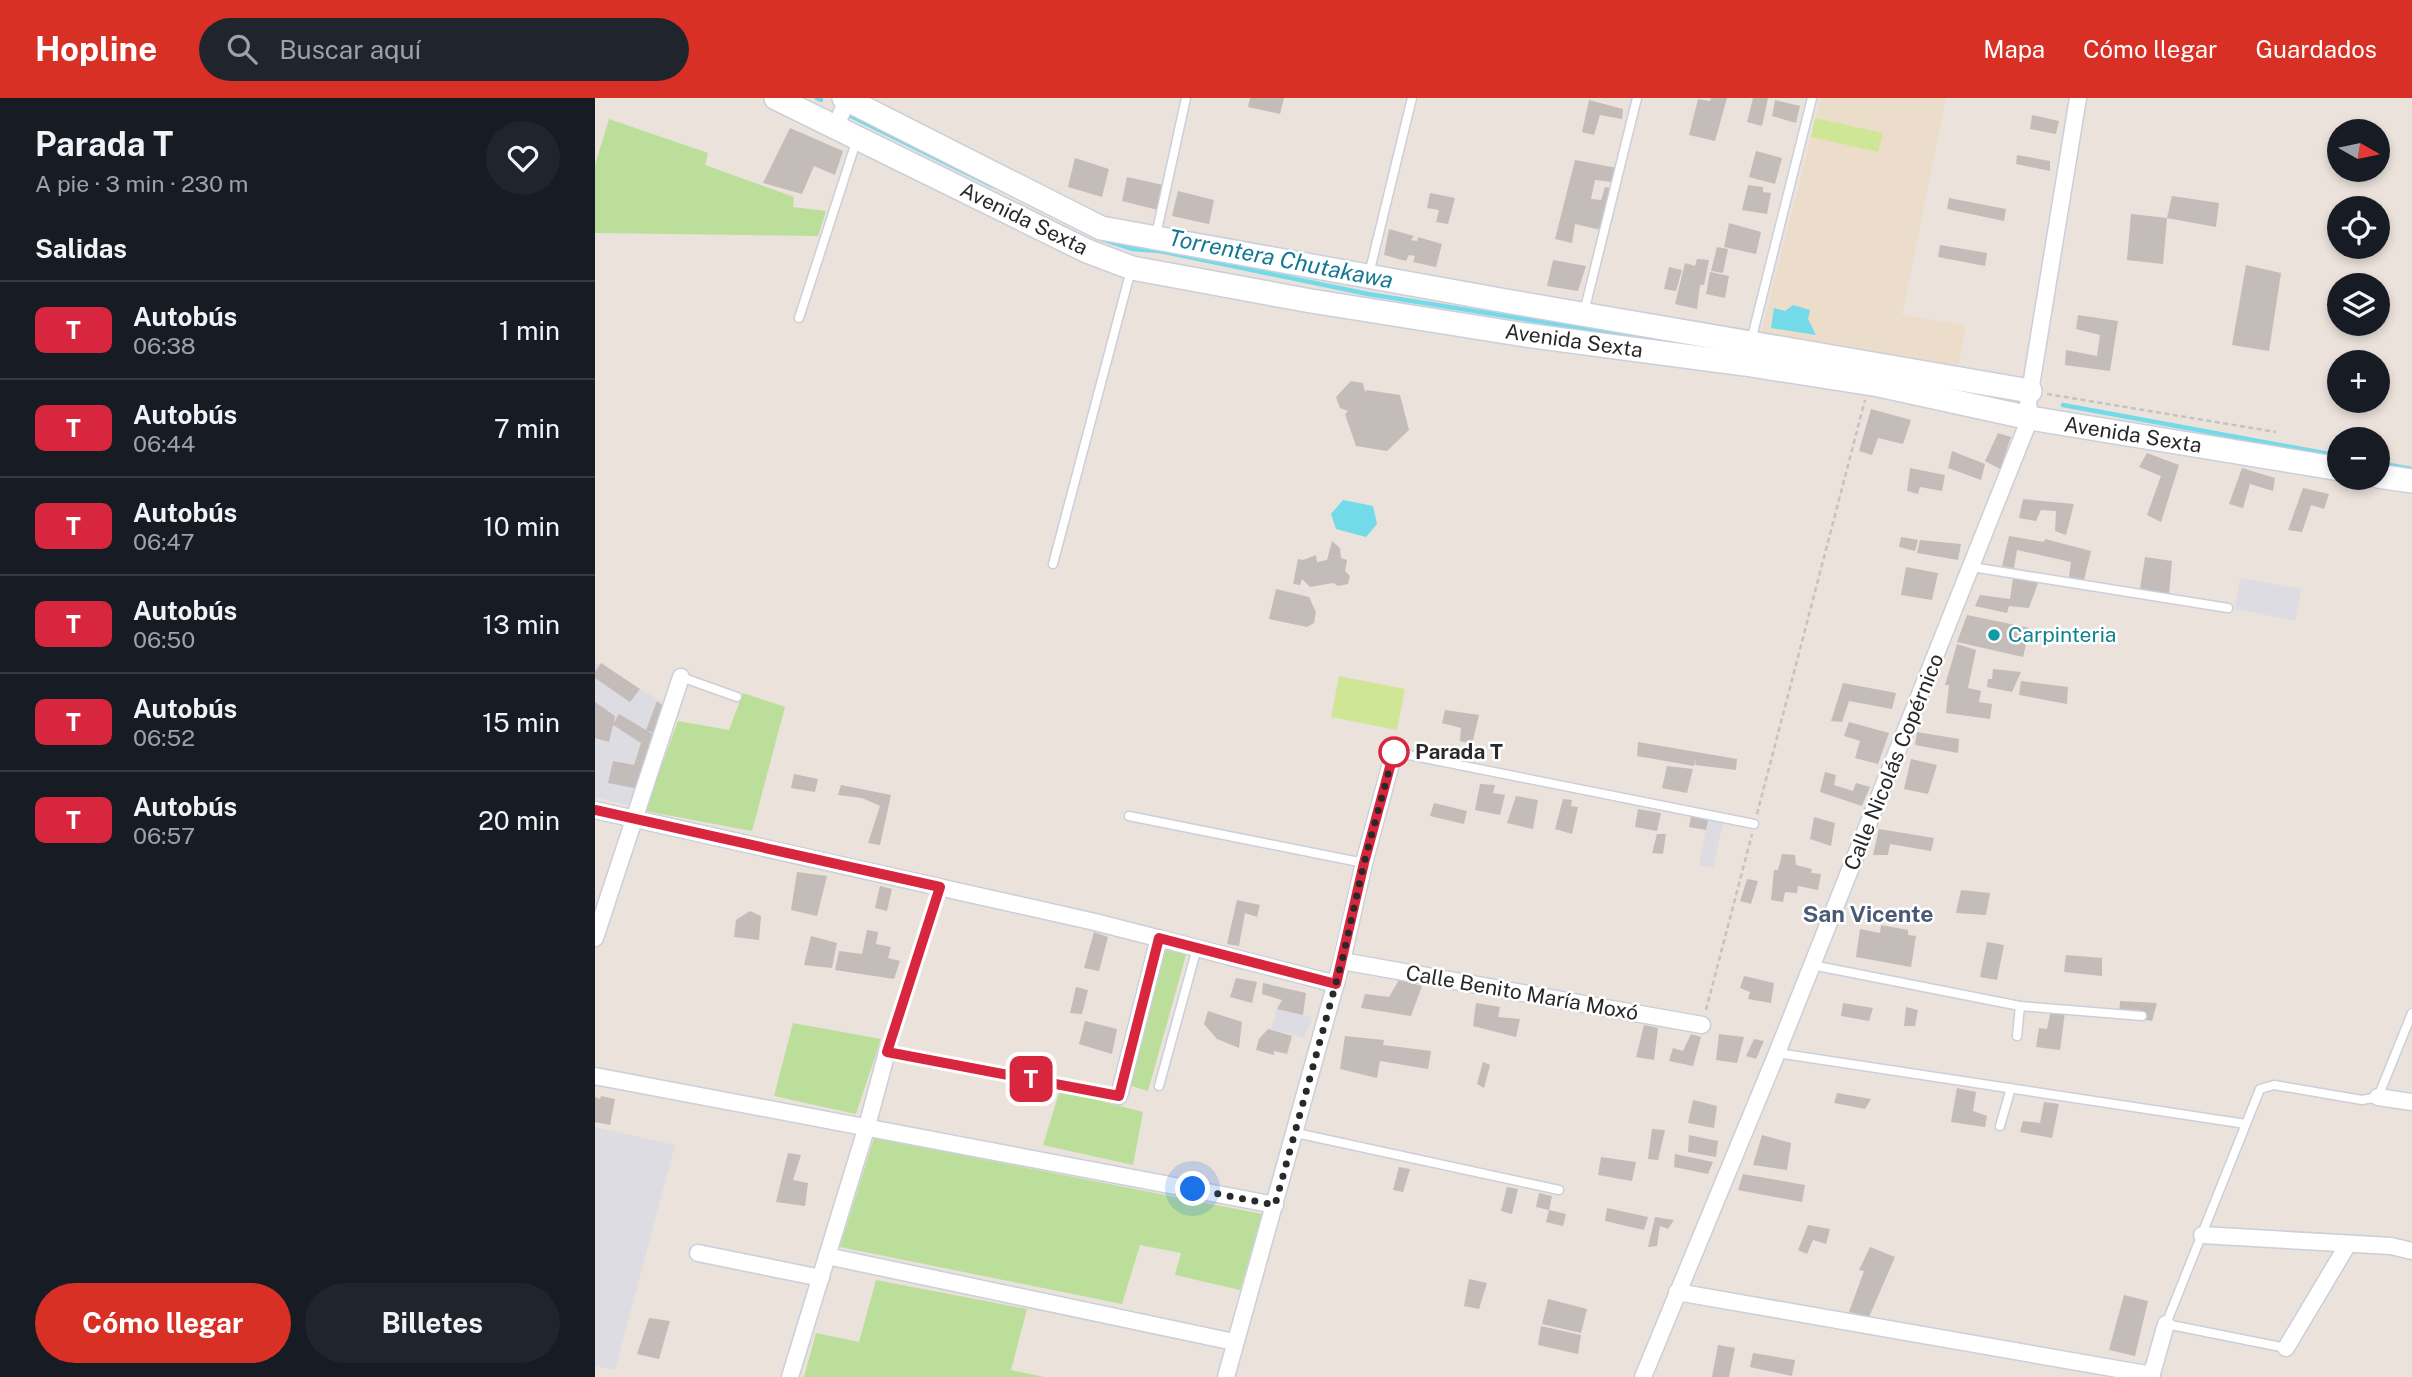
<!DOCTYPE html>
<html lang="es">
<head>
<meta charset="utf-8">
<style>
	body { margin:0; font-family:"Public Sans",sans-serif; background:#20242c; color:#f1f3f6; height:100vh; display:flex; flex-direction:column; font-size:26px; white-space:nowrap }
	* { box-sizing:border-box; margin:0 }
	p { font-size:23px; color:#9ea1a6 }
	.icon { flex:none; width:38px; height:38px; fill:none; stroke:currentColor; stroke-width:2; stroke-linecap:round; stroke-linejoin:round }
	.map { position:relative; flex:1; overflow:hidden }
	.panel { display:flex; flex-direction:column; background:#171b24; width:595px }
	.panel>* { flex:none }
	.badge { padding:0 14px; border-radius:10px; font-size:24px; line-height:46px }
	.needle { width:46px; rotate:99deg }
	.buttons { position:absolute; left:1732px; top:21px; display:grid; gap:14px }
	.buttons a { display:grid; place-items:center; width:63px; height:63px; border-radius:50%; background:#171b24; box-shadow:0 4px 10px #0003; font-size:35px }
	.you { position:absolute; width:35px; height:35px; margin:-18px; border:5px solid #fff; border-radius:50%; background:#1a73e8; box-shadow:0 0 0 10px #1a73e833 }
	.map>.badge { position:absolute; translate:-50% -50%; box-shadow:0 0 0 4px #fff }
	h2 { padding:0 35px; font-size:26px; line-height:63px }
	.round { display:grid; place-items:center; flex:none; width:74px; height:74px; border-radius:37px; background:#20242c }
	.summary { display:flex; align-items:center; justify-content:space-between; height:119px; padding:0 35px }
	h1 { font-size:33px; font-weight:700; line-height:52px }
	.cta { display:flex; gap:14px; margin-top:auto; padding:14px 35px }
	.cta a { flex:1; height:80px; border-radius:42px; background:#d93025; color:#fff; font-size:28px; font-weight:700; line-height:80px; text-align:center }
	.cta a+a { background:#20242c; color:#f1f3f6 }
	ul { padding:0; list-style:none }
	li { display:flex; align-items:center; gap:21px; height:98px; padding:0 35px; border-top:2px solid #363941 }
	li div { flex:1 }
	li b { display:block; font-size:26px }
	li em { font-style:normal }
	li .badge { min-width:77px; font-weight:700; text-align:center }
	header { display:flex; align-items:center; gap:42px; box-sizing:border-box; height:98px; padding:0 35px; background:#d93025; color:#fff }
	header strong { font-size:33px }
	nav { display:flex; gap:38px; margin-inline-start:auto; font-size:24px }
	.search { width:490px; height:63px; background:#20242c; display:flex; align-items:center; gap:18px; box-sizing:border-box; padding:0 24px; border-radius:38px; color:#9ea1a6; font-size:26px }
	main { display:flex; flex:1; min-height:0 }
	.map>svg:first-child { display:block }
	.industrial { fill:#dddce3 }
	.education { fill:#ecddcb }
	.green { fill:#bbdf9a }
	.pitch { fill:#cfe696 }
	.water { fill:#72dae9 }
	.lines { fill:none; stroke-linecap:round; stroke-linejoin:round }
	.stream { stroke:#72dae9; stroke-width:4.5 }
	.building { fill:#c3bcb8 }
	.lane-casing { stroke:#cacfda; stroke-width:11 }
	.street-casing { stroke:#cacfda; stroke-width:19 }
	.secondary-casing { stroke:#cacfda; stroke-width:26 }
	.path { stroke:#c3c3c3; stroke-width:2.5; stroke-dasharray:5 3.5; stroke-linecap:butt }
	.lane { stroke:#fff; stroke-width:8 }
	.street { stroke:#fff; stroke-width:16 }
	.secondary { stroke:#fff; stroke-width:23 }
	.line-casing { stroke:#fff; stroke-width:16 }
	.line { stroke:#d7263d; stroke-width:10 }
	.walk { stroke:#292929; stroke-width:7; stroke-dasharray:0 12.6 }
	.culture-dot { fill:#0f9aa8; stroke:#fff; stroke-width:2.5 }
	.stop-dot { fill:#fff; stroke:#d7263d; stroke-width:3.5 }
	.labels { text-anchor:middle; stroke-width:5; stroke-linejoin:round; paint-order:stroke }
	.street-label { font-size:21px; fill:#292929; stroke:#fff }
	.culture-label { font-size:21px; fill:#0d838f; stroke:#fff; text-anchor:start }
	.stop-label { font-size:21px; font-weight:bold; fill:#292929; stroke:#fff; text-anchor:start }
	.water-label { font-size:23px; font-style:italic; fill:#137893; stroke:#fff }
	.neighbourhood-label { font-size:23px; font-weight:bold; fill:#4b5978; stroke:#fff }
</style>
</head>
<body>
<header>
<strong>Hopline</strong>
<div class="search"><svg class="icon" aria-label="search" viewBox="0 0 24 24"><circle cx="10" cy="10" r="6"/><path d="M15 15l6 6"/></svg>Buscar aquí</div>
<nav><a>Mapa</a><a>Cómo llegar</a><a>Guardados</a></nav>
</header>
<main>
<section class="panel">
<div class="summary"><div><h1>Parada T</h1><p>A pie · 3 min · 230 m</p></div><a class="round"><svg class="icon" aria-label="heart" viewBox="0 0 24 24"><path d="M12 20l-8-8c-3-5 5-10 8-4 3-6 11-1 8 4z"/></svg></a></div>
<h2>Salidas</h2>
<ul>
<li><span class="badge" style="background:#d7263d;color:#fff">T</span><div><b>Autobús</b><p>06:38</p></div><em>1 min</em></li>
<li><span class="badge" style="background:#d7263d;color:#fff">T</span><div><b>Autobús</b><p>06:44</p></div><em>7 min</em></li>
<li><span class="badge" style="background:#d7263d;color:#fff">T</span><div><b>Autobús</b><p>06:47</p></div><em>10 min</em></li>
<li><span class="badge" style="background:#d7263d;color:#fff">T</span><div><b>Autobús</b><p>06:50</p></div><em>13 min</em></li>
<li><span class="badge" style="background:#d7263d;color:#fff">T</span><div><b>Autobús</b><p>06:52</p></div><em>15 min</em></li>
<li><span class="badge" style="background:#d7263d;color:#fff">T</span><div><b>Autobús</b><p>06:57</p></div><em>20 min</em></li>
</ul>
<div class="cta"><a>Cómo llegar</a><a>Billetes</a></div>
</section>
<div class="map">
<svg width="1817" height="1279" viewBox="0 0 1817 1279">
	<rect width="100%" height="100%" fill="#ebe2db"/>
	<g class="industrial">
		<polygon points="1645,480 1706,491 1700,523 1640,511"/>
		<polygon points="0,564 70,606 35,708 0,699"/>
		<polygon points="1114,718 1129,721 1118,770 1104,767"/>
		<polygon points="682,911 717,919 709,940 676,931"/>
		<polygon points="0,1029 80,1047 20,1272 0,1268"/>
	</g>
	<polygon class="education" points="1226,0 1351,0 1307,217 1371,227 1363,270 1166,237"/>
	<g class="green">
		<polygon points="14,21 113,55 110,67 199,99 198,109 231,113 223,138 0,135 0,67"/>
		<polygon points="148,595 190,609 157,733 50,713 83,623 134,632"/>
		<polygon points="571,851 591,857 553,993 533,987"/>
		<polygon points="198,925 286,941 261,1016 179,998"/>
		<polygon points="465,992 548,1014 538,1067 448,1047"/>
		<polygon points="279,1040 667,1116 645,1192 580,1177 586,1155 545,1147 527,1206 245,1149"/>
		<polygon points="281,1182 432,1211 416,1272 449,1279 209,1279 221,1235 264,1244"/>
	</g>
	<g class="pitch">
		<polygon points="1220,20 1288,35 1283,54 1216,39"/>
		<polygon points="744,578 810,591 802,632 736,619"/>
	</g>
	<g class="water">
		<polygon points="1198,207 1215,212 1213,221 1221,237 1176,230 1179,210 1190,213"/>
		<polygon points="748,402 778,408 782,426 771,439 741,431 736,416"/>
	</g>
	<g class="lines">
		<g class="stream">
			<polyline points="222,0 226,2"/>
			<polyline points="254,17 398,88"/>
			<polyline points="507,141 538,151 565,153 773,196 1104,249"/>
			<polyline points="1468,307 1745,358"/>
			<polyline points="1783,365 1817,371"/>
		</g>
	</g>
	<g class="building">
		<polygon points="655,0 689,0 685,16 653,9"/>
		<polygon points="1116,0 1132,0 1120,43 1094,37 1103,1 1115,3"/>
		<polygon points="1158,0 1173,0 1167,28 1152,24"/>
		<polygon points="994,2 1028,11 1027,21 1005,17 999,37 987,34"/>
		<polygon points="1180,2 1205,8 1201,25 1177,18"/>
		<polygon points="1437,17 1464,23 1461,36 1435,31"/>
		<polygon points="195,30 248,53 240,77 219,68 207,96 168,85"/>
		<polygon points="1161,53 1187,60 1180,86 1154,79"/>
		<polygon points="1422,57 1455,63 1455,73 1421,66"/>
		<polygon points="480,60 514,71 507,99 473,89"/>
		<polygon points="980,62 1022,70 1018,84 1000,82 996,101 1006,102 1010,89 1019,91 1006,132 980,126 977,145 960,141"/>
		<polygon points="532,79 568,87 563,112 527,103"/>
		<polygon points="1153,87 1168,89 1168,94 1176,95 1172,116 1147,112"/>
		<polygon points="583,93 619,102 614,126 577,118"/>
		<polygon points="835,95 860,100 853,126 841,124 844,112 832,110"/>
		<polygon points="1577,98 1624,105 1621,129 1572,120"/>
		<polygon points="1354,100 1411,111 1409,123 1352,111"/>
		<polygon points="1536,116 1572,120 1568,166 1532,162"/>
		<polygon points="1134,125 1166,134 1161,156 1129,149"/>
		<polygon points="794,131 819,138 816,142 822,143 823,139 847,146 841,169 818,164 820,158 814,157 811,163 789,157"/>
		<polygon points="1345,147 1392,155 1390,168 1343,159"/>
		<polygon points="1122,149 1133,151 1128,175 1116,173"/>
		<polygon points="1102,161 1114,162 1109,187 1105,187 1102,211 1080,206 1090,165 1100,168"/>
		<polygon points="958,162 991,168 983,193 952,188"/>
		<polygon points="1651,167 1686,175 1674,253 1637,247"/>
		<polygon points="1074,169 1087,172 1081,193 1069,191"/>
		<polygon points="1115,174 1134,178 1130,200 1111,196"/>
		<polygon points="1483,217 1523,223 1515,273 1470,267 1471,252 1502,258 1505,237 1481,231"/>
		<polygon points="756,283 768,285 770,294 772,292 805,297 814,332 792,353 761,348 750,316 753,313 745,310 741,299"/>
		<polygon points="1276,311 1316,322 1308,346 1283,340 1277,357 1264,353"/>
		<polygon points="1403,335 1416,339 1405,371 1390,363"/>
		<polygon points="1357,353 1390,366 1386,382 1353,370"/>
		<polygon points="1552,355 1584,367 1566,424 1552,417 1566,378 1544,369"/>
		<polygon points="1315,370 1350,377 1347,393 1325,389 1323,396 1312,393"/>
		<polygon points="1647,370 1680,380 1678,393 1655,386 1648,410 1634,406"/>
		<polygon points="1708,390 1734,396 1729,411 1716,407 1707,434 1693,432"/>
		<polygon points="1428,401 1479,406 1471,437 1460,433 1461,413 1446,412 1441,423 1424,420"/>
		<polygon points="1414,438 1449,444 1450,441 1496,453 1489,482 1474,479 1476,464 1422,452 1419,470 1407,468"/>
		<polygon points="1306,439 1323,442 1320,453 1304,449"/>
		<polygon points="1325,442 1366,446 1363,462 1322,455"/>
		<polygon points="737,443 745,450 746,460 752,462 750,473 755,478 753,486 743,488 738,485 715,489 707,481 705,487 698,486 703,461 708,462 721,457 722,464 732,462"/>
		<polygon points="1550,459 1577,463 1574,496 1545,491"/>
		<polygon points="1311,469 1343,475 1337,502 1306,497"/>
		<polygon points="1418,480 1443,485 1434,510 1414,508 1412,515 1380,508 1385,497 1415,501"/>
		<polygon points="681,491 714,499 721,514 719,525 712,529 674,521"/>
		<polygon points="1372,517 1435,530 1428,559 1362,544"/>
		<polygon points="1362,546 1381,552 1373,590 1386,593 1384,604 1397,606 1395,621 1351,615 1354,587 1350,587"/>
		<polygon points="6,565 45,591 35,604 0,580 0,574"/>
		<polygon points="1398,571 1426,574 1417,594 1392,589 1393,581 1397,581"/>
		<polygon points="1426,583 1473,589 1472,606 1424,597"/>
		<polygon points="1248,585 1301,595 1297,611 1254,603 1247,624 1236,623"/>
		<polygon points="62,603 70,610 63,637 51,632 59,637 44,691 13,685 18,663 39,667 46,645 18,627 14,644 0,640 0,604 20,618 19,625 24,616 51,632"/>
		<polygon points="850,612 884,617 877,646 865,643 866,630 847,625"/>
		<polygon points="1254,624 1294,635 1283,666 1260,660 1265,643 1249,638"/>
		<polygon points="1322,634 1364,641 1363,655 1320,647"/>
		<polygon points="1043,644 1142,661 1141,672 1100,667 1101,659 1099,668 1042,658"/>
		<polygon points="1316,661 1342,667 1333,696 1309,691"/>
		<polygon points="1072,668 1098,671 1092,695 1067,690"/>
		<polygon points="1230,674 1241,677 1239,687 1258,693 1261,685 1275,689 1267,708 1225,694"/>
		<polygon points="199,676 223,681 220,694 196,690"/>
		<polygon points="885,686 900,687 898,695 910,697 905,717 880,712"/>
		<polygon points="246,687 296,697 285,747 273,745 285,708 267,700 243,697"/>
		<polygon points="921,698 943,702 938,731 912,725"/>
		<polygon points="968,701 977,702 976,708 983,709 977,736 960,731"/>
		<polygon points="839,705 872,713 869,726 835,718"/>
		<polygon points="1043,711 1066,715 1062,733 1040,729"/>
		<polygon points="1097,714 1114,718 1111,732 1094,729"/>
		<polygon points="1219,719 1240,725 1236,748 1215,741"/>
		<polygon points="1284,731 1339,740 1336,753 1295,746 1293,757 1278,757"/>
		<polygon points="1062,736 1071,736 1068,756 1057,755"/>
		<polygon points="1187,756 1200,757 1201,767 1217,771 1216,775 1226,776 1223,792 1203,788 1202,795 1190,794 1188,804 1176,802 1179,772 1183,772"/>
		<polygon points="202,774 232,778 222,818 196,812"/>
		<polygon points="1152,781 1163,783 1156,806 1145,803"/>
		<polygon points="285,788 297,791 292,813 280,810"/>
		<polygon points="1366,792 1395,795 1391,817 1361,815"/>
		<polygon points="642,802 665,807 662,819 650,815 644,848 632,846"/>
		<polygon points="155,813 166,818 164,842 139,839 141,822"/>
		<polygon points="1286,827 1313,832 1313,837 1321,838 1316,869 1261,859 1265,831 1285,835"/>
		<polygon points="272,832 283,834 281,846 296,849 293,860 305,863 299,881 240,872 244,853 267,856"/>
		<polygon points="499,834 513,839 504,873 489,870"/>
		<polygon points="216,838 242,845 237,870 209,867"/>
		<polygon points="1392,844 1409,847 1402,882 1385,879"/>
		<polygon points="1471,857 1507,860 1507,878 1469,874"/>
		<polygon points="1149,878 1179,885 1176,905 1153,901 1155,894 1145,890"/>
		<polygon points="641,880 662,884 657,905 635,899"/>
		<polygon points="804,882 827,888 816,918 766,910 770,896 794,899"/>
		<polygon points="668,885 711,895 708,917 682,911 687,902 667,896"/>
		<polygon points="481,889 493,892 487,916 475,915"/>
		<polygon points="1525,903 1562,905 1557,923 1524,917"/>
		<polygon points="881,905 905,909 903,919 925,921 921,939 878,928"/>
		<polygon points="1248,905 1278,910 1274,923 1246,918"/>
		<polygon points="1311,909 1323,912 1320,928 1309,928"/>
		<polygon points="1456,912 1470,914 1465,952 1441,949 1444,930 1452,931"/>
		<polygon points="613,913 647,924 644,950 622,941 609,926"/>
		<polygon points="490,923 522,931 517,956 484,946"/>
		<polygon points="1049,927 1063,930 1059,962 1041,959"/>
		<polygon points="673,931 697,938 692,956 679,953 679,957 661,952 664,941"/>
		<polygon points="1096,936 1106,939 1098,968 1074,963 1078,950 1088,953"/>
		<polygon points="1124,936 1149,939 1142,965 1121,962"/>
		<polygon points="750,938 789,942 788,947 836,953 833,971 785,963 782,980 745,971"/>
		<polygon points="1159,941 1169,943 1161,961 1151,958"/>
		<polygon points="888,964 895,967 889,990 882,986"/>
		<polygon points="1362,990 1381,994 1378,1013 1392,1018 1390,1029 1356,1024"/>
		<polygon points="1242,995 1276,1001 1270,1011 1239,1005"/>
		<polygon points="6,998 20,1001 15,1027 0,1024 0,999 5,1001"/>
		<polygon points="1098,1002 1122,1008 1119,1030 1093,1025"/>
		<polygon points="1449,1004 1464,1006 1457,1040 1425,1034 1428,1023 1445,1025"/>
		<polygon points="1057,1031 1070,1032 1063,1062 1053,1061"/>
		<polygon points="1094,1037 1123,1043 1121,1059 1093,1054"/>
		<polygon points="1167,1037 1196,1045 1192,1072 1158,1067"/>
		<polygon points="193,1055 206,1057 198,1082 213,1085 210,1108 181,1104"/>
		<polygon points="1080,1056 1118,1064 1113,1076 1079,1069"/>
		<polygon points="1006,1059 1041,1064 1037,1083 1003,1077"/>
		<polygon points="804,1069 815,1071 808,1094 798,1092"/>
		<polygon points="1148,1076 1210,1087 1207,1104 1143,1092"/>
		<polygon points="912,1089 923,1091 917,1116 906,1113"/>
		<polygon points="944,1095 957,1098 954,1112 941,1109"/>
		<polygon points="1012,1110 1053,1119 1049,1132 1010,1123"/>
		<polygon points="954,1112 971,1116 968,1128 951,1124"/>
		<polygon points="1060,1119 1079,1122 1073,1131 1065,1128 1062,1148 1053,1149"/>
		<polygon points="1213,1127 1235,1131 1231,1146 1218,1142 1212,1156 1203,1152"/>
		<polygon points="1275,1149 1300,1159 1274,1219 1254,1214 1269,1173 1264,1172"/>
		<polygon points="874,1181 892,1185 884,1211 869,1208"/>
		<polygon points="1529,1197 1553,1203 1540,1258 1514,1252"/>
		<polygon points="953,1201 992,1211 986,1235 947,1226"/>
		<polygon points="54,1220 75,1223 64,1261 42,1256"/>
		<polygon points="946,1228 986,1237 983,1256 943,1247"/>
		<polygon points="1123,1247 1140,1250 1134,1279 1117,1279"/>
		<polygon points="1158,1255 1200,1262 1197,1278 1155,1269"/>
	</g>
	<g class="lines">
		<g class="lane-casing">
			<g id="lane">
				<polyline points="561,137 591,0"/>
				<polyline points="774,176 817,0"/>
				<polyline points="989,214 1042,0"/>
				<polyline points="204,220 262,41"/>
				<polyline points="1156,243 1217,0"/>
				<polyline points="458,466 536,172"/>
				<polyline points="1377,469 1633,510"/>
				<polyline points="86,579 142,599"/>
				<polyline points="799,654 1159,726"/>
				<polyline points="534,718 769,765"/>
				<polyline points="345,789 313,895 292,954 524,998"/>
				<polyline points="1217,867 1425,908 1547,918"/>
				<polyline points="1422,938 1425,908"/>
				<polyline points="1182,955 1651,1026"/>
				<polyline points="564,988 602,850"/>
				<polyline points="1405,1028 1416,990"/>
				<polyline points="701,1035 964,1092"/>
				<polyline points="1691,1250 1571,1226 1665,991 1679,987 1767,1002 1783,999 1817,915"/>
			</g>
		</g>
		<g class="street-casing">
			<g id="street">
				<polyline points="241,28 252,2"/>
				<polyline points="0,712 500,824 741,886"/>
				<polyline points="0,840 86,579"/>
				<polyline points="747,863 1107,927"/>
				<polyline points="0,978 680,1107"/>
				<polyline points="524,998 564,840"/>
				<polyline points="1783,999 1817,1004"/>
				<polyline points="1607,1137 1796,1148 1817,1153"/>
				<polyline points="103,1155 226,1180"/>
				<polyline points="232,1158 639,1244"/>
				<polyline points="1082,1194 1557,1277"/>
				<polyline points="1691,1250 1753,1146"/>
				<polyline points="195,1279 272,1028 292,954"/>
				<polyline points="631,1279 747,863 769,765 799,654"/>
				<polyline points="1048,1279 1182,955 1435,320 1433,306 1483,0"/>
				<polyline points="1556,1279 1571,1226"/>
			</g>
		</g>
		<g class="secondary-casing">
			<g id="secondary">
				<polyline points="181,0 492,153 537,170 716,203 930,237 1150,266 1284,287 1435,320 1745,371"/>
				<polyline points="249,0 506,130 911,203 1435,293"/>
				<polyline points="1783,378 1817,383"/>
			</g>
		</g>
		<g class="path">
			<polyline points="1452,296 1681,334"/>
			<polyline points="1162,716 1270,302"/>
			<polyline points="1111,912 1157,736"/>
		</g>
		<use href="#lane" class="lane"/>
		<use href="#street" class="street"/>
		<use href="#secondary" class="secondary"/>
	</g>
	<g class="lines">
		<g class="line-casing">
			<polyline id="line" points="0,712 345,789 292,954 524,998 564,840 741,886 769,765 799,654"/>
		</g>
		<use href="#line" class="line"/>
		<polyline class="walk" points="598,1091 680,1107 747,863 769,765 799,654"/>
	</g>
	<circle class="culture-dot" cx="1399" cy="537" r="7"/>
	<circle class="stop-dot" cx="799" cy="654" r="14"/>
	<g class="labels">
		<g class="street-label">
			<text transform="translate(429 121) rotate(26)" y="7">Avenida Sexta</text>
			<text transform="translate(979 243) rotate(8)" y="7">Avenida Sexta</text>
			<text transform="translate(1538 337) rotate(9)" y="7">Avenida Sexta</text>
			<text transform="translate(1299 664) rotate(-68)" y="7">Calle Nicolás Copérnico</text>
			<text transform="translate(927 895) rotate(10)" y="7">Calle Benito María Moxó</text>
		</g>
		<g class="culture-label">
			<text x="1413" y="544">Carpinteria</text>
		</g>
		<g class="stop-label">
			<text x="820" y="661">Parada T</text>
		</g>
		<g class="water-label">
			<text transform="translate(686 161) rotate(11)" y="8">Torrentera Chutakawa</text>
		</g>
		<g class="neighbourhood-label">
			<text x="1273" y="824">San Vicente</text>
		</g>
	</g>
</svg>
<div class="buttons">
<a><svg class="needle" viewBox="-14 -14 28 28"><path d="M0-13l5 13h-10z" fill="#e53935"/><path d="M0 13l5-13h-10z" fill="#9ea1a6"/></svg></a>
<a><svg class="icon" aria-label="locate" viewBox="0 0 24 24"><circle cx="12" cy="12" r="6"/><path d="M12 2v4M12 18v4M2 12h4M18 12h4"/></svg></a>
<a><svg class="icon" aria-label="layers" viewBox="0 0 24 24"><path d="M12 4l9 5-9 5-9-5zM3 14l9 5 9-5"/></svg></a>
<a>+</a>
<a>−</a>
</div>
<div class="you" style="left:598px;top:1091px"></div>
<b class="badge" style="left:436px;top:981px;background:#d7263d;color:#fff">T</b>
</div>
</main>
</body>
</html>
